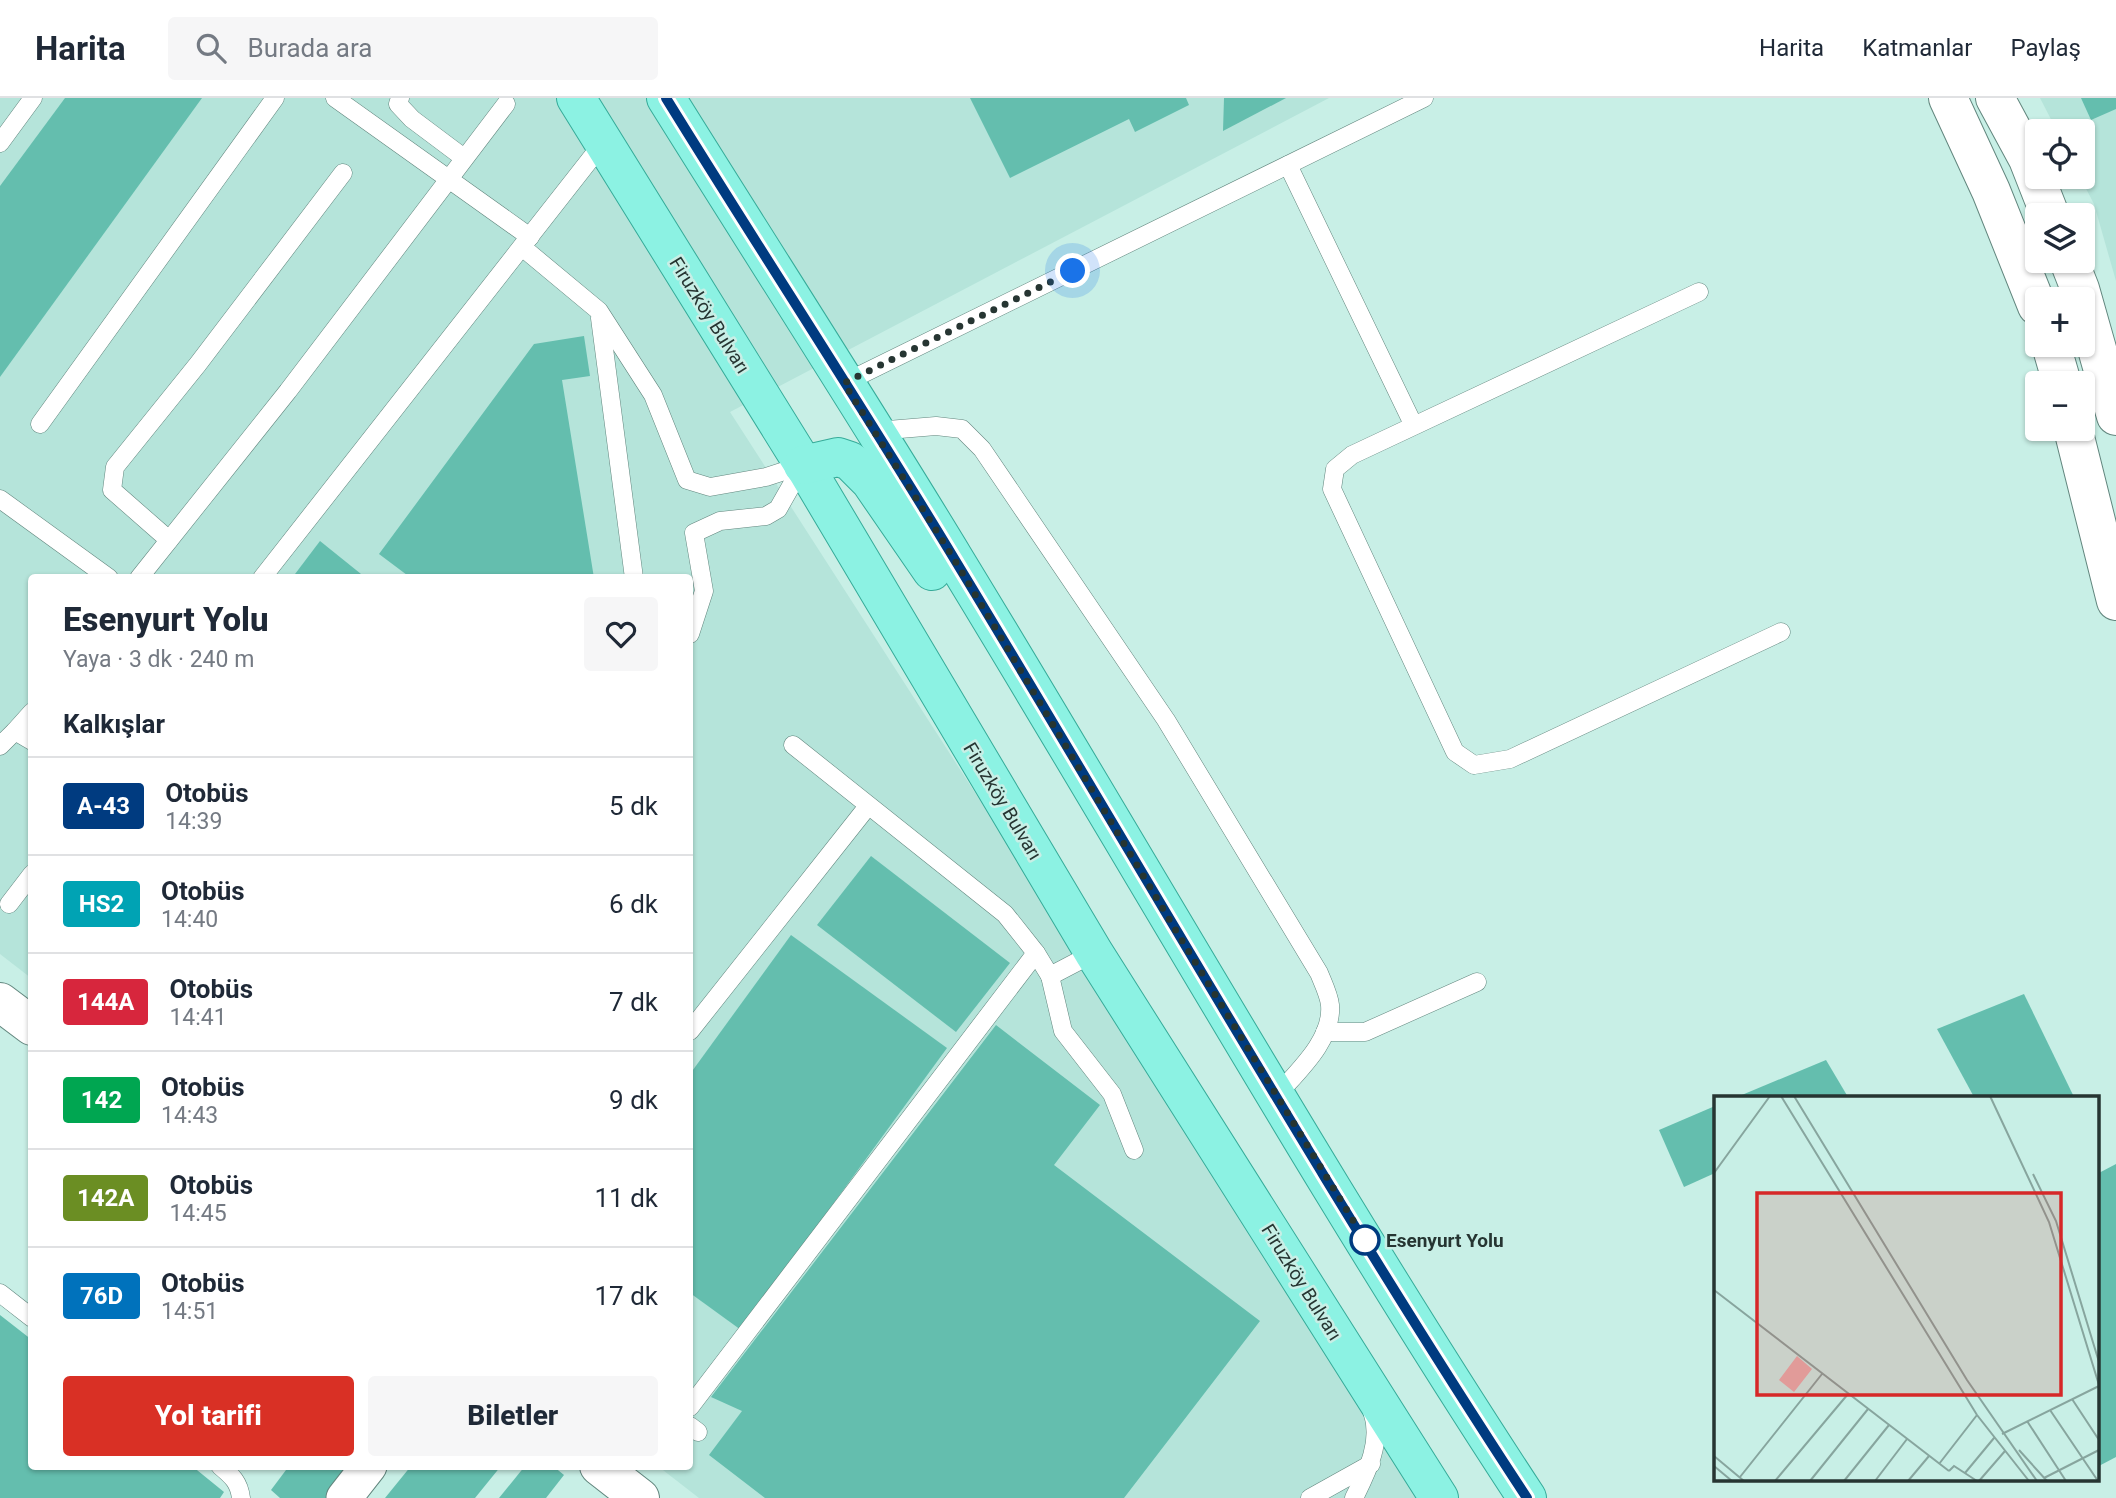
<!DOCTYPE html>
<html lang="tr">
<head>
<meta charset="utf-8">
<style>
	body { margin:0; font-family:Roboto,sans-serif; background:#f6f6f7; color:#1f2937; height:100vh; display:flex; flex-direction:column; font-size:26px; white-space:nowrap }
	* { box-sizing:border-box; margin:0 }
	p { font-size:23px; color:#747a83 }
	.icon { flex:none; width:38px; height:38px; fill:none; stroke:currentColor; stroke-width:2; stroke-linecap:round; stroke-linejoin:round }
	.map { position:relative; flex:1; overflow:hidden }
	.details { position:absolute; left:28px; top:476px; width:665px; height:896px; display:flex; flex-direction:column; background:#fff; border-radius:7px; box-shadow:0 2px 5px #0004 }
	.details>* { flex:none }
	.badge { padding:0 14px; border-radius:5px; font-size:24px; line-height:46px }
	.tools { position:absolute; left:2025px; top:21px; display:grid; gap:14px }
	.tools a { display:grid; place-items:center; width:70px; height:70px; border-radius:7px; background:#fff; box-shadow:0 2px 5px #0004; font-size:35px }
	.you { position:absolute; width:35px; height:35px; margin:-18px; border:5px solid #fff; border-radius:50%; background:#1a73e8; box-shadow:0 0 0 10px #1a73e833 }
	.map>.badge { position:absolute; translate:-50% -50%; box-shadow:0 0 0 4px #fff }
	h2 { padding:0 35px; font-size:26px; line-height:63px }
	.round { display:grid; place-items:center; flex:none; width:74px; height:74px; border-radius:7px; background:#f6f6f7 }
	.overview { display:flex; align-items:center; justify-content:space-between; height:119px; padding:0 35px }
	h1 { font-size:33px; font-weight:800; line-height:52px }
	.primary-button { display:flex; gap:14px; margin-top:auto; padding:14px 35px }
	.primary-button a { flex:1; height:80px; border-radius:7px; background:#d93025; color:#fff; font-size:28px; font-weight:800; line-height:80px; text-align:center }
	.primary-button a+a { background:#f6f6f7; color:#1f2937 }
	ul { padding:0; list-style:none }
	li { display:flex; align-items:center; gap:21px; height:98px; padding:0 35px; border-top:2px solid #e0e1e3 }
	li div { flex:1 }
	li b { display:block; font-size:26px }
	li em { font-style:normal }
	li .badge { min-width:77px; font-weight:700; text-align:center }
	header { display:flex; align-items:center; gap:42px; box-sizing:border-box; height:98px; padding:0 35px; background:#fff; border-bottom:2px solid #e0e1e3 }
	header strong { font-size:33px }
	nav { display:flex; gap:38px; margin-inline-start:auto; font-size:24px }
	.search { width:490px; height:63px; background:#f6f6f7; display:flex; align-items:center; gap:18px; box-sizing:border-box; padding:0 24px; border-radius:7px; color:#747a83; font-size:26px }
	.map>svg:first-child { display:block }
	.built { fill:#b5e4da }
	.building { fill:#64beae }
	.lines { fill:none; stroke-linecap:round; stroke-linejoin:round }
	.lane-casing { stroke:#62867e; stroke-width:19 }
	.street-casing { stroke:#62867e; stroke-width:37 }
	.secondary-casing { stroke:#62867e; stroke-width:40 }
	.primary-casing { stroke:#36ab99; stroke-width:40 }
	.lane { stroke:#fff; stroke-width:18 }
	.street { stroke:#fff; stroke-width:35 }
	.secondary { stroke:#fff; stroke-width:38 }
	.primary { stroke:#8cf2e3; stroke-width:38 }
	.line-casing { stroke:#fff; stroke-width:16 }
	.line { stroke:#003b80; stroke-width:10 }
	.walk { stroke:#263532; stroke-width:7; stroke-dasharray:0 12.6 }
	.stop-dot { fill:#fff; stroke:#003b80; stroke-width:3.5 }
	.labels { text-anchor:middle; stroke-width:5; stroke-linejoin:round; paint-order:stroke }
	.street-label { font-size:19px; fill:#263532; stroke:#c8efe6 }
	.stop-label { font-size:19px; font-weight:bold; fill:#263532; stroke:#c8efe6; text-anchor:start }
	.inset-road { fill:none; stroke:#87a59e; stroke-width:2 }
	.view { fill:#d62828; fill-opacity:0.15; stroke:#d62828; stroke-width:3.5 }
	.inset-edge { fill:none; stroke:#263532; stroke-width:3.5 }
</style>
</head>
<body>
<header>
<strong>Harita</strong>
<div class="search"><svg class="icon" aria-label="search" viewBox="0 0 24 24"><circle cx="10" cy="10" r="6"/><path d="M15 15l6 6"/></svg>Burada ara</div>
<nav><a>Harita</a><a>Katmanlar</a><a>Paylaş</a></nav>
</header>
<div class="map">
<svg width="2116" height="1400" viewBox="0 0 2116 1400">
	<rect width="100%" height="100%" fill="#c8efe6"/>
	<g class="built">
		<polygon points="0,0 1329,0 730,314 1429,1400 699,1400 659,1369 690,1368 690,480 32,480 31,880 0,856"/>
		<polygon points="2040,0 2116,0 2116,183 2094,106 2080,79 2082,79 2082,33 2057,33"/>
	</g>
	<g class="building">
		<polygon points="65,0 202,0 0,279 0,88"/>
		<polygon points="970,0 1186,0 1189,7 1135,34 1129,21 1010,80"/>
		<polygon points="1224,0 1286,0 1223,33"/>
		<polygon points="2081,0 2116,0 2116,11 2091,22"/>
		<polygon points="584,238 590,278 562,282 594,480 411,480 379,456 534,246"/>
		<polygon points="320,443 366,480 292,480"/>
		<polygon points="871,758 1010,865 956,934 817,827"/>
		<polygon points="791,837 947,950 741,1232 690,1195 690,976"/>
		<polygon points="2024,896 2074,999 1974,999 1937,931"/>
		<polygon points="996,927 1100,1007 1054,1067 1260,1223 1124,1400 765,1400 709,1357 742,1313 711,1299"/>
		<polygon points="1826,962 1848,999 1737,999"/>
		<polygon points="1715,1008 1715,1075 1684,1089 1659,1032"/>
		<polygon points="2116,1066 2116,1359 2097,1369 2097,1076"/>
		<polygon points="0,1217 32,1242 32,1368 192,1368 224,1394 220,1400 0,1400"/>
		<polygon points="289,1368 355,1368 330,1400 280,1400 271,1392"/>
		<polygon points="411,1368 501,1368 475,1400 385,1400"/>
		<polygon points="525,1368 553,1368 564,1377 546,1400 499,1400"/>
	</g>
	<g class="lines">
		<g class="lane-casing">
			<g id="lane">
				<polyline points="335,0 530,139"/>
				<polyline points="400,0 398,6 412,21 464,60"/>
				<polyline points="0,45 33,0"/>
				<polyline points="1288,67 1413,326"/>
				<polyline points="522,149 599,213 653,297 687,382 710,389 766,379 803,367"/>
				<polyline points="1699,194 1352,357 1335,371 1332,391 1455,654 1474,667 1510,661 1781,534"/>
				<polyline points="600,220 634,480"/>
				<polyline points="844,285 1424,0"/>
				<polyline points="40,326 275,0"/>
				<path d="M876,333L936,328L962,331L982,351L1166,622L1319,875C1323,885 1329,897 1330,907C1333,942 1298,973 1277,997"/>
				<polyline points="0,401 109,480"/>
				<polyline points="169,442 112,392 115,369 198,266 343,75"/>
				<polyline points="139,480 288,293 506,6"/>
				<polyline points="262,480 603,45"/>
				<polyline points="690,536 704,493 694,435 720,423 766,418 778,411 803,367"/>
				<polyline points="15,633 32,614"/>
				<polyline points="793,647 1005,816 1036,855 1050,878 1094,855"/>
				<polyline points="0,648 15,633 32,643"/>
				<polyline points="9,806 32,776"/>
				<polyline points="1050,878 1063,933 1112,996 1134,1052"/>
				<polyline points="690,933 868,708"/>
				<polyline points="1325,934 1365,934 1477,884"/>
				<polyline points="0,1195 32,1220"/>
				<polyline points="690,1309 1036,855"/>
				<polyline points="690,1328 698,1334"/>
				<path d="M220,1368C232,1378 239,1384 241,1400"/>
				<polyline points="1310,1400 1371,1366"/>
				<path d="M1354,1400C1367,1374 1383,1343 1372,1313"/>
			</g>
		</g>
		<g class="street-casing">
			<polyline id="street" points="344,1400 369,1368"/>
		</g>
		<g class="secondary-casing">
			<g id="secondary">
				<polyline points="1948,0 1991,93 2037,208"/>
				<polyline points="1995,0 2028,61 2050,117"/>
				<polyline points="2069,163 2080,191 2116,318"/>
				<polyline points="2051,247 2062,285"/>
				<polyline points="2073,331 2116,503"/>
				<polyline points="0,904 32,928"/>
				<polyline points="599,1368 640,1400"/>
			</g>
		</g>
		<g class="primary-casing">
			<g id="primary">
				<polyline points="576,0 808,374 1094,855 1439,1400"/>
				<path d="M666,0C762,154 861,307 955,462C1146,775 1326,1094 1527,1400"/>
				<polyline points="803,367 838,359 850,363 870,383 932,473"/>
			</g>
		</g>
		<use href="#lane" class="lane"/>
		<use href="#street" class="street"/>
		<use href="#secondary" class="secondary"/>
		<use href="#primary" class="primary"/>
	</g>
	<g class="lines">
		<g class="line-casing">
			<path id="line" d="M666,0C761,154 861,306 955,462C1145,775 1326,1094 1527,1400"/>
		</g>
		<use href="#line" class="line"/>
		<polyline class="walk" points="1073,173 844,285 954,461 1175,831 1365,1142"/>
	</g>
	<circle class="stop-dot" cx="1365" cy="1142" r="14"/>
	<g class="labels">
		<g class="street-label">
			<text transform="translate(710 217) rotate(58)" y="7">Firuzköy Bulvarı</text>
			<text transform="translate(1003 703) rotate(59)" y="7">Firuzköy Bulvarı</text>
			<text transform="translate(1302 1184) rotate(58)" y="7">Firuzköy Bulvarı</text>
		</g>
		<g class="stop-label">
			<text x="1386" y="1149">Esenyurt Yolu</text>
		</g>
	</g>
	<g transform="translate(1714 998)">
		<rect width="385" height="385" fill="#c8efe6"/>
		<path d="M83,260L98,273L80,296L65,284Z" fill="#e3afad"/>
		<path class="inset-road" d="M67,0L263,319L315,385M80,0L253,284L323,385M276,0L335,126L385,289M0,77L56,0M319,78L342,125L385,266M0,194L235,375M358,303L385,344M336,314L384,385M313,325L352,385M288,338L385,290M305,354L333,385M0,360L30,385M225,368L263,319M0,370L18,385M235,375L240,370L263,385M251,377L280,342M26,381L108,278M330,382L385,354M61,385L134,298M96,385L154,313M130,385L175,329M161,385L193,343M194,385L215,360M265,385L291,355"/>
		<path class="view" d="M43,97H347V299H43Z"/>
		<rect width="385" height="385" class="inset-edge"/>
	</g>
</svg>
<div class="tools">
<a><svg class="icon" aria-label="locate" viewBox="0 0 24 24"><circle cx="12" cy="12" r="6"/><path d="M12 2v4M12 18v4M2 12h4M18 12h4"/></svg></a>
<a><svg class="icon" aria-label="layers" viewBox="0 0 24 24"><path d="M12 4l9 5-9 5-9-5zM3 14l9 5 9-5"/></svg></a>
<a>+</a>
<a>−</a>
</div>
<div class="you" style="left:1073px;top:173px"></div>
<section class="details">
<div class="overview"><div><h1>Esenyurt Yolu</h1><p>Yaya · 3 dk · 240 m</p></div><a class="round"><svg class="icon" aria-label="heart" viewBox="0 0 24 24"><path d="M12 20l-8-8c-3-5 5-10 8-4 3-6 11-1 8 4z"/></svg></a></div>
<h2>Kalkışlar</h2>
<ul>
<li><span class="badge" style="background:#003b80;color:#fff">A-43</span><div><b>Otobüs</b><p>14:39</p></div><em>5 dk</em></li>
<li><span class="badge" style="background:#00a3b4;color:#fff">HS2</span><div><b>Otobüs</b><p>14:40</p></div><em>6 dk</em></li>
<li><span class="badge" style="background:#d7263d;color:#fff">144A</span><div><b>Otobüs</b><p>14:41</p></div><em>7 dk</em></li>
<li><span class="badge" style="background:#00a651;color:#fff">142</span><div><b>Otobüs</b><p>14:43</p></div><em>9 dk</em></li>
<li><span class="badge" style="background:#6b8e23;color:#fff">142A</span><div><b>Otobüs</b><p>14:45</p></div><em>11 dk</em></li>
<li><span class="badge" style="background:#0072bc;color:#fff">76D</span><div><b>Otobüs</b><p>14:51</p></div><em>17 dk</em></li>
</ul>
<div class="primary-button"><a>Yol tarifi</a><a>Biletler</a></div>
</section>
</div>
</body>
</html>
